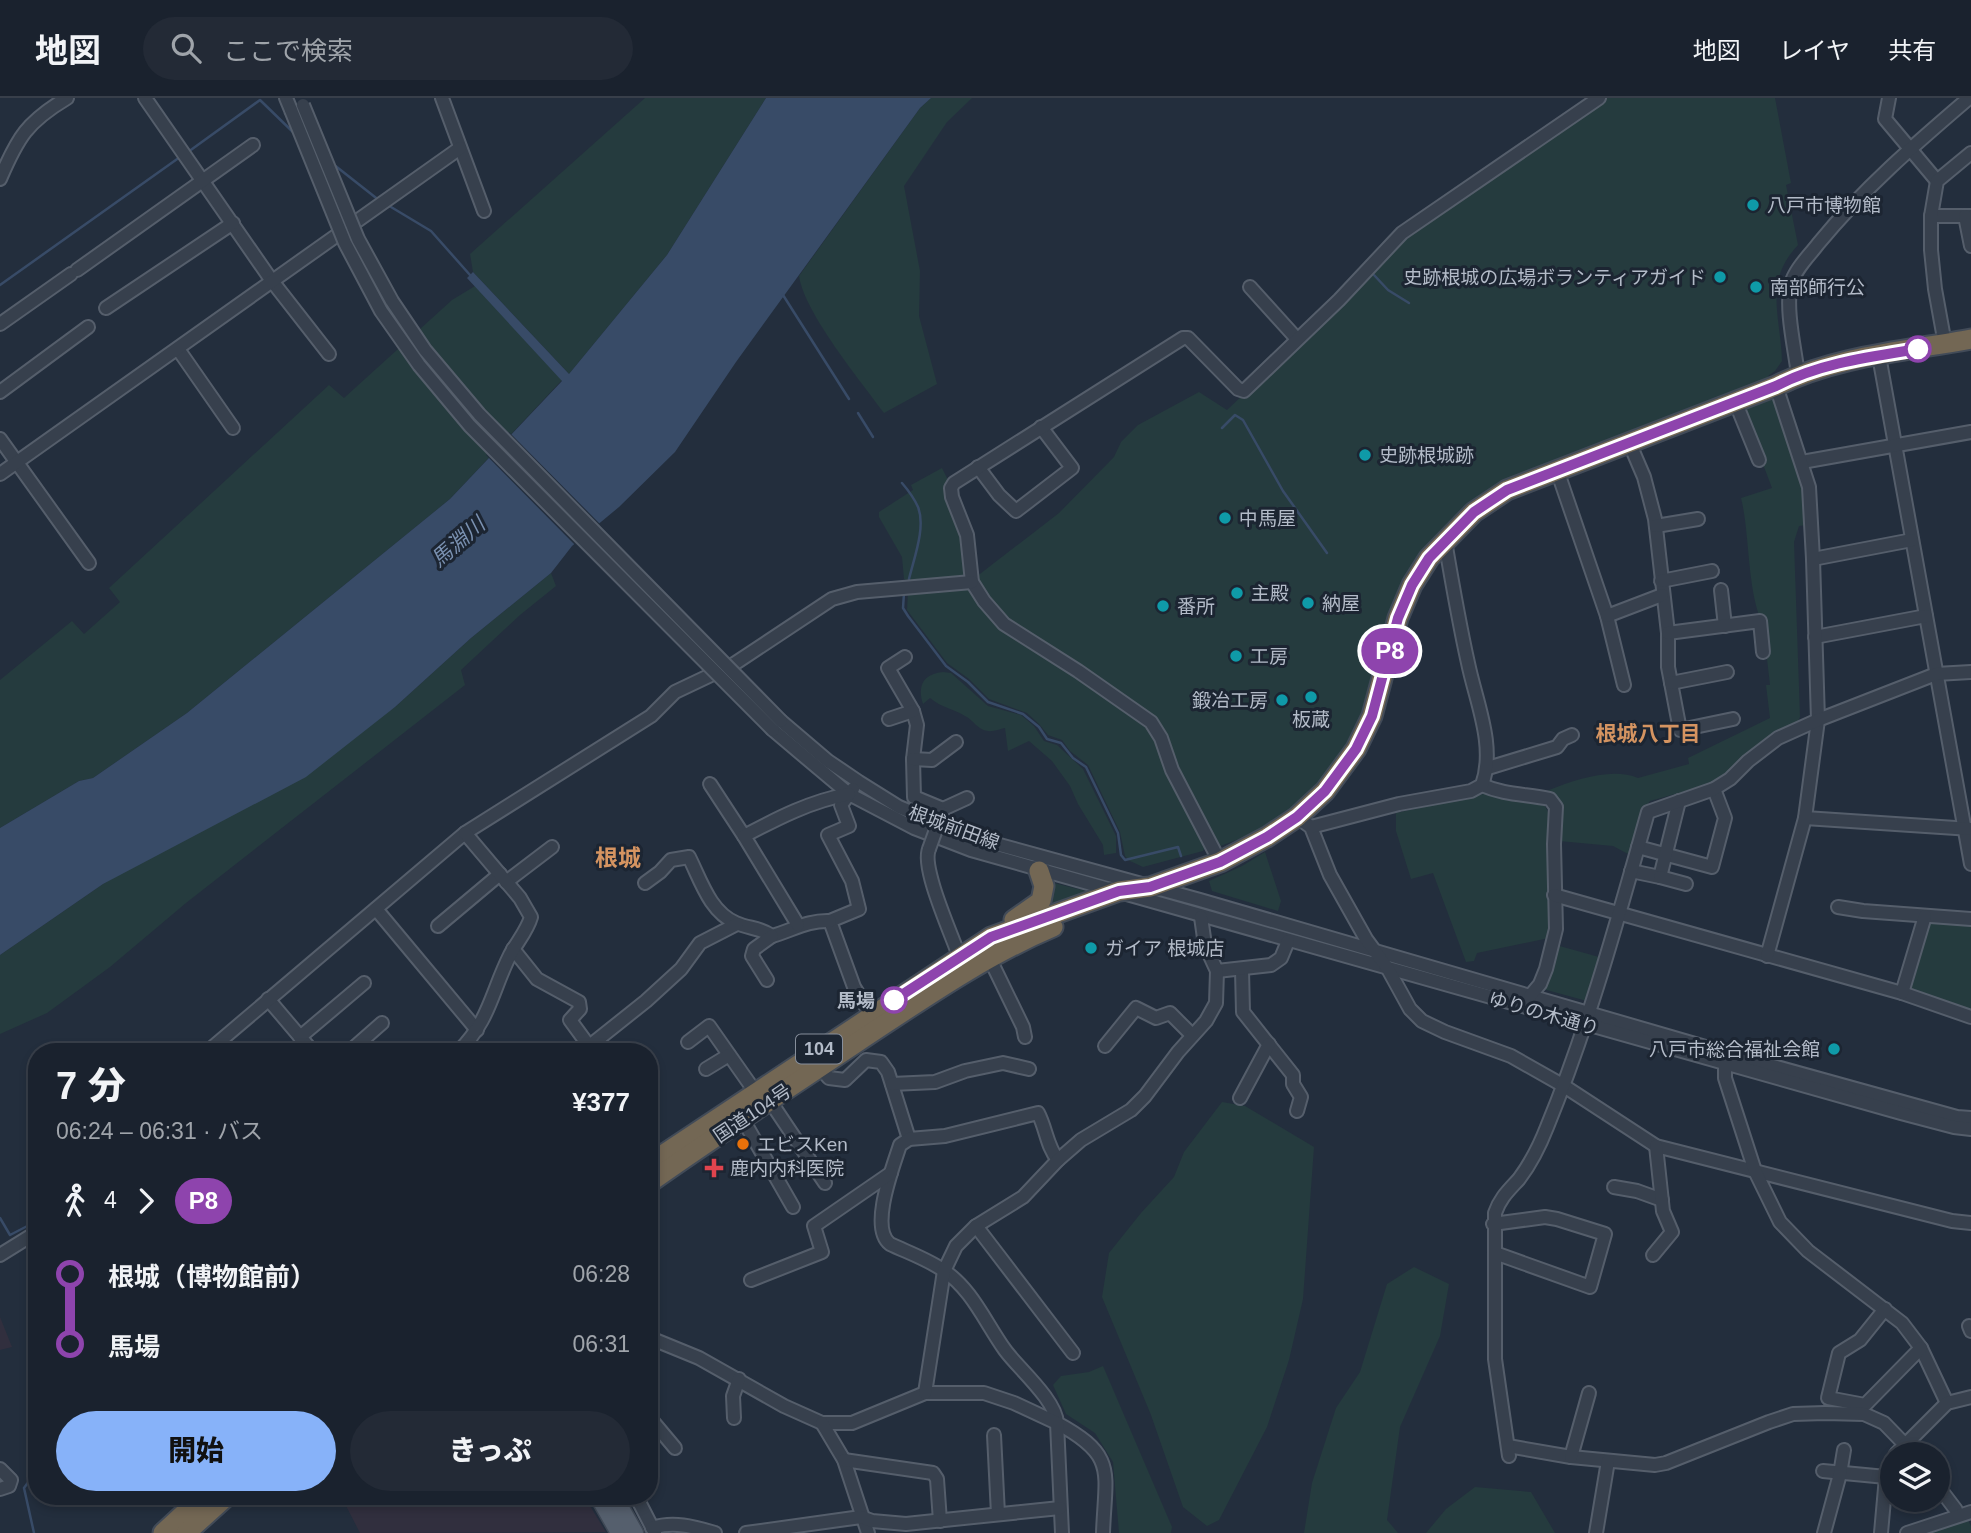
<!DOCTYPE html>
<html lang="ja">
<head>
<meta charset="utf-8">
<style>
	body { margin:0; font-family:Helvetica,"Noto Sans JP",sans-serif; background:#232a36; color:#f1f3f6; height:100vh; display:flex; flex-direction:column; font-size:26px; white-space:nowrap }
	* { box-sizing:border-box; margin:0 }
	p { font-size:23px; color:#9fa4aa }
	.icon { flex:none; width:38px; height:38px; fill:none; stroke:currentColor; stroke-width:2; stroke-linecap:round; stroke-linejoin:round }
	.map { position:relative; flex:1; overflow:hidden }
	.details { position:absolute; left:28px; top:945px; width:630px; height:462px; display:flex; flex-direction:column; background:#1a222e; border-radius:28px; box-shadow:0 4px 10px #0003,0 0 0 2px #383f4a }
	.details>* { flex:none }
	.badge { padding:0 14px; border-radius:23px; font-size:24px; line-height:46px }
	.fabs { position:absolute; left:1880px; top:1344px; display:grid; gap:14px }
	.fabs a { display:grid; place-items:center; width:70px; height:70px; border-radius:50%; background:#1a222e; box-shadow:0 4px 10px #0003,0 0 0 2px #383f4a; font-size:35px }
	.map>.badge { position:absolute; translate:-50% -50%; box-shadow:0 0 0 4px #fff }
	.legs { display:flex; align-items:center; gap:10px; height:77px; padding:0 28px; font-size:23px }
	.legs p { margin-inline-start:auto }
	.summary { display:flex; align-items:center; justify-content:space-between; height:119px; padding:0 28px }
	h1 { font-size:38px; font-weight:800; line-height:52px }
	.button { display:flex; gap:14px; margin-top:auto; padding:14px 28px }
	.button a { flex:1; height:80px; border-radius:42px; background:#87b2f9; color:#111; font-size:28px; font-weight:800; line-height:80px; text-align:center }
	.button a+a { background:#232a36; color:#f1f3f6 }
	ul { padding:0 28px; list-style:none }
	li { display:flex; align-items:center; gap:24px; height:70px; font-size:26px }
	li i { display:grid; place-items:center; width:10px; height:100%; margin:0 9px; background:currentColor }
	li i::after { content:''; width:18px; height:18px; margin:-9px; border:5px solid; border-radius:50%; background:#1a222e }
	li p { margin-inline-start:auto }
	li:first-child i { background:linear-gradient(#0000 50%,currentColor 0) }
	li:last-child i { background:linear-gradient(currentColor 50%,#0000 0) }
	header { display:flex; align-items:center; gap:42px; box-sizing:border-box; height:98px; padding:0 35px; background:#1a222e; border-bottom:2px solid #383f4a }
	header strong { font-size:33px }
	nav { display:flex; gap:38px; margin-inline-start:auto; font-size:24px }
	.search { width:490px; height:63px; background:#232a36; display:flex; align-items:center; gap:18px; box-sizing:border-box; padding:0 24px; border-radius:38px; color:#9fa4aa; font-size:26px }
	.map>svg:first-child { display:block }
	.medical { fill:#312f3e }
	.green { fill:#253b3e }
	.water { fill:#384b67 }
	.pier { fill:#232e3d }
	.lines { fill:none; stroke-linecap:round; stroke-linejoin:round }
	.stream { stroke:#384b67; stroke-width:2.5 }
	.minor-casing { stroke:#555e6b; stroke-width:16 }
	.major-casing { stroke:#404956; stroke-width:19 }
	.highway-casing { stroke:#424b58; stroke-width:23 }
	.minor { stroke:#37404d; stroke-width:12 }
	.major { stroke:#555f6d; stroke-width:16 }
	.highway { stroke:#736754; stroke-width:19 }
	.minor-bridge-casing { stroke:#555e6b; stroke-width:16; stroke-linecap:butt }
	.minor-bridge { stroke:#37404d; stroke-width:12 }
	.line-1-casing { stroke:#fff; stroke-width:16 }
	.line-1 { stroke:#8e44ad; stroke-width:10 }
	.culture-dot { fill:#0f9aa8; stroke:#1c2532; stroke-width:2.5 }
	.stop-1-dot { fill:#fff; stroke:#8e44ad; stroke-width:3.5 }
	.food-dot { fill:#e8710a; stroke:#1c2532; stroke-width:2.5 }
	.health-dot { fill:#e0444e; stroke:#1c2532; stroke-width:2.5 }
	.labels { text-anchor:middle; stroke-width:6; stroke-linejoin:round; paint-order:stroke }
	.shield { fill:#1c2532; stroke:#868e9b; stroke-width:2 }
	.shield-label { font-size:18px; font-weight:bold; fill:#b3bbc8 }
	.poi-label { font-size:19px; fill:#b3bbc8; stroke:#1c2532; text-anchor:start }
	.street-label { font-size:19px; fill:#b3bbc8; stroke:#1c2532 }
	.stop-label { font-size:19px; font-weight:bold; fill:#b3bbc8; stroke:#1c2532; text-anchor:end }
	.water-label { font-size:21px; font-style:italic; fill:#7a91b1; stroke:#1c2532 }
	.neighbourhood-label { font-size:21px; font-weight:bold; fill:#d59461; stroke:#1c2532 }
	.quarter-label { font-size:23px; font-weight:bold; fill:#d59461; stroke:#1c2532 }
</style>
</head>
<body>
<header>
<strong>地図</strong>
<div class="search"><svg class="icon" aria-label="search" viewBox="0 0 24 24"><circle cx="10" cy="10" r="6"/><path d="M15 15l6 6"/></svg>ここで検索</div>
<nav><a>地図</a><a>レイヤ</a><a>共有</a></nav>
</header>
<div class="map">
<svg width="1971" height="1435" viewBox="0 0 1971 1435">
	<rect width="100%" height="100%" fill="#232e3d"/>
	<g class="medical">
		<polygon points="0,1219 12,1249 0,1252"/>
		<polygon points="341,1398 584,1398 606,1434 360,1435"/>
	</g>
	<g class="green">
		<polygon points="645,0 766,0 667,157 569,276 473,174 470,156"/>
		<path d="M931,0H972L947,24L904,88L920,173L919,218L937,286L884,315C860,282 805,216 799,178L920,10Z"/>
		<path d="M1607,0H1775L1791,85L1786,87L1798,147C1763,184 1781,219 1782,263L1775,273L1768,278L1770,283L1512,382L1399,499L1385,529L1363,620L1336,668L1300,705L1258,734L1215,750L1161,635L1006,523L990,505L976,479L1059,415L1114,359L1121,344L1138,327L1199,294L1227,312L1368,178L1399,142L1411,138Z"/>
		<polygon points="475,188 562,282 450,401 187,615 93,680 79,683 0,730 0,582 72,523 84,536 120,504 109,490 329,287 344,300 452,202"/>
		<path d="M1771,299L1775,300L1804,388L1807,427L1799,428L1794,444L1800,619L1797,625L1756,648L1727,676L1704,688L1650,703L1641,716L1630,757L1613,748L1559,743L1560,710L1545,695L1549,692C1575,682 1612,669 1638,680L1689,666L1688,660L1770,620L1766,587H1770L1763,526C1747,496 1750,435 1741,400L1772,390L1742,311Z"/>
		<polygon points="942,370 949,384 965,439 965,477 912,483 904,481 902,459 879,419 879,414 913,392 911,387"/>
		<polygon points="551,475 556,488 520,517 461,572 465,587 186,805 110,869 47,915 0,936 0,857 103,786 395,609 471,540"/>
		<polygon points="947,488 970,490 996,521 1149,629 1206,746 1203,753 1143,769 1130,763 1125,758 1120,734 1088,667 1070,653 1062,642 1048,637 1039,626 1027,615 989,601 969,581 947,565 907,512 908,494"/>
		<path d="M943,574L951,575L988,608L1021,617L1034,628L1044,643L1057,647L1083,671L1116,738V755L1104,757L1103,747L1078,706L1070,688L1052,663L1029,643L1008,653L1005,630C1000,631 993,634 988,633C977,632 974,622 965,618C952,610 942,610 930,600L923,606C917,588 923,576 943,574Z"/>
		<polygon points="1488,695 1543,704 1551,720 1551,829 1549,840 1477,855 1474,863 1466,864 1433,775 1411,781 1396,733 1396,715"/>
		<polygon points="1265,754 1281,803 1278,813 1212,793 1209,783 1242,768"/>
		<path d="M1054,785L1090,794L1046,811L1045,808C1053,801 1054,795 1054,785Z"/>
		<polygon points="1925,818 1971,821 1971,919 1902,895"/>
		<polygon points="1556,847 1599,859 1587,903 1543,891"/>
		<polygon points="1222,1004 1245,1008 1314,1049 1303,1201 1289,1262 1267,1329 1219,1422 1207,1428 1183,1409 1151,1317 1102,1199 1109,1155 1141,1115 1174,1079 1184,1054"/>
		<polygon points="1414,1169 1449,1186 1440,1238 1400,1329 1387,1422 1398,1435 1304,1435 1312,1385 1336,1310 1360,1274 1387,1186"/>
		<polygon points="1103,1268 1172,1429 1171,1435 1119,1435 1113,1364 1095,1335 1066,1316 1053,1287 1061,1278 1089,1274"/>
		<polygon points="1475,1389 1531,1394 1555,1435 1426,1435 1446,1411"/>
		<polygon points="1967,1420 1971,1428 1971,1435 1920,1435"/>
	</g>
	<polygon class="water" points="766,0 931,0 920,10 736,264 675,354 619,409 572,448 551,475 471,540 395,609 306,679 103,786 0,857 0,730 79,683 93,680 187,615 450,401 562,283 467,180 473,174 569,276 667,157"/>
	<polygon class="pier" points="509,334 602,428 577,449 486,357"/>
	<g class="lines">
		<g class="stream">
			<polyline points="188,54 260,2 295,36"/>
			<polyline points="333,66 380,103"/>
			<polyline points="386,106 431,133 470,177"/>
			<polyline points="1374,177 1388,192 1409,205"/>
			<polyline points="0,187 180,59"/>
			<polyline points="783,197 849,301"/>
			<polyline points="858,315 873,339"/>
			<polyline points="1222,330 1235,317 1243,322 1283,393 1327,455"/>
			<path d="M902,385C908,392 914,400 918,409C926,429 914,460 909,481"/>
			<polyline points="904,495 903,510 908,518 946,568 968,584 988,604 1023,616 1039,629 1047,641 1061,645 1073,660 1086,669 1118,735 1121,757 1125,762 1178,749 1181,758"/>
			<polyline points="0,1120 10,1137 37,1123"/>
			<polyline points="34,1435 24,1390 37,1372"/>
		</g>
		<g class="minor-casing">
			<g id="minor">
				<polyline points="145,0 272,183 329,256"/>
				<polyline points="286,0 291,12"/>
				<polyline points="442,0 484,113"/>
				<polyline points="1889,0 1885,21 1937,83"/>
				<path d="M0,81C18,39 27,24 67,0"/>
				<polyline points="1931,118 1971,118"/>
				<polyline points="1965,118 1971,148"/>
				<polyline points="77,172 253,47"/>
				<polyline points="1250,189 1297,241"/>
				<polyline points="106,210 233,125"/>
				<polyline points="0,226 71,176"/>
				<polyline points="1945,246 1935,191 1931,152 1931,118 1937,83 1971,55"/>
				<polyline points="178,251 233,330"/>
				<polyline points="1879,258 1971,766"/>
				<path d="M1798,277C1795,251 1785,211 1791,186C1795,171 1809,158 1818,146C1864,90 1914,47 1969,0"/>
				<polyline points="0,294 88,229"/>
				<polyline points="1735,303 1759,362"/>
				<polyline points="0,341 89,465"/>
				<polyline points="1629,344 1644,379 1655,421 1668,535 1668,569 1680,632 1733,621"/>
				<polyline points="1802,364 1971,334"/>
				<polyline points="978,369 999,397 1016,413 1072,370 1041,329"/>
				<polyline points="1557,372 1607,518 1624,587"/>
				<polyline points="0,376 460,50"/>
				<polyline points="1656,428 1698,421"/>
				<polyline points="1813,461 1912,442"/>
				<polyline points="1661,483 1712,473"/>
				<polyline points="1721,492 1725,528"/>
				<polyline points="1607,518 1662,497"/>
				<polyline points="1668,535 1760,523 1763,554"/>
				<polyline points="1815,539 1926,518"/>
				<polyline points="905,559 888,570 913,613 917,627 913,661 914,699 943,711 942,715"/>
				<polyline points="1671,585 1727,574"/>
				<polyline points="889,621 913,613"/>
				<polyline points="781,623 828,663 859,684 899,709 974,740 1200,802 1726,955 1957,1019 1971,1020"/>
				<polyline points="773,632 849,696 914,730 971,752 1901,1015 1954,1029 1971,1031"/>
				<polyline points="913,661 932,662 956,644"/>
				<polyline points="1488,670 1557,649 1563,641 1572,637"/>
				<polyline points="710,686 744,738"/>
				<path d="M1482,687C1504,697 1527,696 1550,701L1556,709L1554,746L1556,831L1546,871L1540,886L1530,898"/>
				<polyline points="853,691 841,707 849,728 828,737 852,783 859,811 830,823 854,889 871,917"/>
				<polyline points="943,711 967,700"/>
				<polyline points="1297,719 1311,729 1330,777 1366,841 1388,871 1410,911 1422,923 1445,934 1511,958 1564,988 1656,1048 1952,1123 1971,1125"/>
				<polyline points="1805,720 1971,731"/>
				<path d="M1311,729L1399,706L1471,693L1482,687C1496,648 1476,604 1468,565C1459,525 1452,484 1445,443"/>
				<polyline points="1638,749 1712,769 1725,720 1714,691"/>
				<path d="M929,751C921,770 952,837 959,858"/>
				<polyline points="1220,764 1172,672 1161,640 1151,624 1078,573 1004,526 984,503 972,484 967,437 952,399 951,390 954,385 1183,240 1188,240 1238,291 1244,293 1339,202 1402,135 1599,0"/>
				<polyline points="1631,773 1660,779 1679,703"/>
				<polyline points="1660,779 1686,786"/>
				<polyline points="506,784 552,749"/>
				<path d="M645,785L660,774L671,762L689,759C701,783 710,814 736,825C750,831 759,829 772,838C793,832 808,822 830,823"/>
				<polyline points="1554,797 1902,895 1971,919"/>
				<polyline points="1838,809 1863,813 1971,821"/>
				<polyline points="376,811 477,932"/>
				<path d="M798,827L744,738C778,720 811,703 849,696"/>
				<polyline points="438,828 500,776"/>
				<polyline points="513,851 537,881 579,904 580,911 570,922 589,948"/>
				<polyline points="1767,858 1805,720 1818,622 1813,461 1809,389 1776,288"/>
				<polyline points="989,859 1023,929 1025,939"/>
				<polyline points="1242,872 1243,914 1293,977 1293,986 1301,999 1297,1013"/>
				<polyline points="1217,873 1271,867 1281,860 1288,843"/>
				<polyline points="767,882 752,858 754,851 772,838"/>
				<polyline points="1902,895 1925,818"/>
				<polyline points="268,901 313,954"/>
				<polyline points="300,939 364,885"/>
				<polyline points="688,944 709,928 756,995"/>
				<polyline points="1105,948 1136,910 1156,920 1170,915 1192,937"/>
				<polyline points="207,954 465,735 651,618 675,594 734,566 832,501 857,494 972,484"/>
				<polyline points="349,954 382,925"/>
				<path d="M458,954C490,922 491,895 510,857C517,844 527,833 531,819L520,800L465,735"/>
				<polyline points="582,954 646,903 681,871 700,845 737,826"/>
				<polyline points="1725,959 1725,980 1755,1073 1780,1124 1808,1153 1902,1225 1921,1250 1947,1305"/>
				<polyline points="817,966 829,980 845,982 866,962 881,964 888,974 909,1041"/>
				<polyline points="706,971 729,957"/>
				<polyline points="892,986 935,984 965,973 1003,965 1029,971"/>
				<polyline points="1240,1000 1269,946"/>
				<polyline points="770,1003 825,1085"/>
				<polyline points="742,1020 793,1109"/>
				<path d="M1058,1062C1047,1049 1046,1030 1038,1015L945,1038L909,1041L900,1047C893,1069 869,1130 890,1146C907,1154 927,1161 943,1172C972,1191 985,1224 1005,1252C1018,1270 1056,1302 1057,1325C1118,1358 1105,1374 1103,1435"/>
				<polyline points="1614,1089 1637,1093 1662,1102"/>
				<polyline points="1493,1126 1545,1119 1557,1121 1605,1136 1590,1189 1495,1155"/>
				<polyline points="976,1128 1073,1255"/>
				<polyline points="0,1157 37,1134"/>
				<polyline points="1653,1157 1672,1134 1663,1113 1656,1048"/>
				<polyline points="751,1182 822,1154 814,1128 891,1075"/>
				<polyline points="1885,1211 1860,1242 1839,1255 1828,1300 1865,1307 1921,1250"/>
				<polyline points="1969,1228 1971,1233"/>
				<polyline points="649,1237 655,1242 699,1260 784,1308 822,1325 852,1325 925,1295 984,1295 1014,1305 1057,1325 1062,1435"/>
				<polyline points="925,1295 944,1173 956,1148 976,1128 1023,1099 1058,1062 1081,1042 1131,1012 1145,998 1178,954 1206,923 1216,905 1217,873 1205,847 1201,819"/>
				<polyline points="649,1319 675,1350"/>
				<polyline points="734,1320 733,1298 739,1281"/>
				<polyline points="822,1325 844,1362 868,1435"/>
				<polyline points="994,1337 998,1416"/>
				<polyline points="1508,1348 1571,1359 1655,1367 1666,1365 1769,1324 1793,1316 1825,1315 1864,1316 1884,1325 1914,1356"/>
				<polyline points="1896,1356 1947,1305 1971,1299"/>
				<path d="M1509,1358L1495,1261V1115C1500,1100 1509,1092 1519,1081C1531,1065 1540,1047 1547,1029C1589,927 1618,820 1648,714L1714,691L1730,681L1748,663L1778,640L1818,622L1936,576L1971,574"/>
				<polyline points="1571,1359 1589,1295"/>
				<polyline points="844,1362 933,1375 937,1381 940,1423"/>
				<polyline points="0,1371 11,1382 9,1388 0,1391"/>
				<polyline points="1823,1373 1886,1379"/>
				<polyline points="1937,1387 1956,1412"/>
				<polyline points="636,1398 655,1435"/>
				<path d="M652,1430C674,1423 694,1429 715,1435"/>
				<polyline points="746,1435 861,1419 872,1423 906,1426 1060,1410"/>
				<polyline points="1596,1435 1608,1363"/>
				<polyline points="1824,1435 1840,1376 1844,1352"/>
				<polyline points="1881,1435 1886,1379 1892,1362"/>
				<polyline points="1907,1435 1971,1414"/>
			</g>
		</g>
		<g class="major-casing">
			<g id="major">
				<polyline points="598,1398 619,1435"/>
				<polyline points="614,1398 635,1435"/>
			</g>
		</g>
		<g class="highway-casing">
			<g id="highway">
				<polyline points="1014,822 1041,803 1044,788 1039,773"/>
				<path d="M649,1066L991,839L1119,793L1150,789L1220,764L1267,739L1297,719L1325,693L1356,651L1372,618L1398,520L1412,487L1429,460L1474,414L1507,392L1776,288C1836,258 1906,253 1971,241"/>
				<path d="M649,1085C717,1037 787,991 856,945C920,903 982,859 1053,829"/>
				<polyline points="163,1435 203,1398"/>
				<polyline points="186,1435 227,1398"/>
			</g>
		</g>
		<use href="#minor" class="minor"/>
		<use href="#major" class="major"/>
		<use href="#highway" class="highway"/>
		<g class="minor-bridge-casing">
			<g id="minor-bridge">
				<polyline points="303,7 358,141 392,203 425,252 479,316 781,623"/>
				<polyline points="291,12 345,145 381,213 419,267 470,328 773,632"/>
				<polyline points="929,751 942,715"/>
			</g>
		</g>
		<use href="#minor-bridge" class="minor-bridge"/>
	</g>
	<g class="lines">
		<g class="line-1-casing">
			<path id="line-1" d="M894,902L991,839L1119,793L1150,789L1220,764L1267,739L1297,719L1325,693L1356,651L1372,618L1398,520L1412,487L1429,460L1474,414L1507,392L1776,288C1821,265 1869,259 1918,251"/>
		</g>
		<use href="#line-1" class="line-1"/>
	</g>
	<g class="culture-dot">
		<circle cx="1753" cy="107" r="7"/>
		<circle cx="1720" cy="179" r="7"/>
		<circle cx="1756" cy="189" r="7"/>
		<circle cx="1365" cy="357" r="7"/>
		<circle cx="1225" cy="420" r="7"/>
		<circle cx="1237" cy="495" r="7"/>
		<circle cx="1308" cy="505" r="7"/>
		<circle cx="1163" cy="508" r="7"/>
		<circle cx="1236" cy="558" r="7"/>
		<circle cx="1311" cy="599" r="7"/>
		<circle cx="1282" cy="602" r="7"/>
		<circle cx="1091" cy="850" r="7"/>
		<circle cx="1834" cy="951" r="7"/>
	</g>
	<g class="stop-1-dot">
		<circle cx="1918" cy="251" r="12"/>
		<circle cx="894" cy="902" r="12"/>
	</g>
	<circle class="food-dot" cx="743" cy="1046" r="7"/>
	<path class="health-dot" d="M710.5 1059.5h7v7h7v7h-7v7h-7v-7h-7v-7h7z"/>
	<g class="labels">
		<rect class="shield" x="796" y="936.5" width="46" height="29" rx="5"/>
		<g class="shield-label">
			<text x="819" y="957">104</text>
		</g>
		<g class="poi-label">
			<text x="1767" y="114">八戸市博物館</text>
			<text x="1706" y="186" text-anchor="end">史跡根城の広場ボランティアガイド</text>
			<text x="1770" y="196">南部師行公</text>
			<text x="1379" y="364">史跡根城跡</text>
			<text x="1239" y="427">中馬屋</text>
			<text x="1251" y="502">主殿</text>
			<text x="1322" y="512">納屋</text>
			<text x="1177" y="515">番所</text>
			<text x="1250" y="565">工房</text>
			<text x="1268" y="609" text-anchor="end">鍛冶工房</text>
			<text x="1311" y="628" text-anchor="middle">板蔵</text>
			<text x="1105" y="857">ガイア 根城店</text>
			<text x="1820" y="958" text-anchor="end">八戸市総合福祉会館</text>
			<text x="757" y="1053">エビスKen</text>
			<text x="730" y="1077">鹿内内科医院</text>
		</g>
		<g class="street-label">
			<text transform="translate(954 729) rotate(20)" y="7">根城前田線</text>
			<text transform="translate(1544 915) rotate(16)" y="7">ゆりの木通り</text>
			<text transform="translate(752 1015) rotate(-34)" y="7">国道104号</text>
		</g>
		<g class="stop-label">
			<text x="875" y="909">馬場</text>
		</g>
		<g class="water-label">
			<text transform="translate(458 444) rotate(-41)" y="7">馬淵川</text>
		</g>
		<g class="neighbourhood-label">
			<text x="1648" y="643">根城八丁目</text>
		</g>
		<g class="quarter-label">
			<text x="618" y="768">根城</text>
		</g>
	</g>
</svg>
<div class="fabs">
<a><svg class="icon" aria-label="layers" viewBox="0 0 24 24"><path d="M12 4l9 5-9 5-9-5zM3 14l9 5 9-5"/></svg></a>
</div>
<b class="badge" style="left:1390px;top:553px;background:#8e44ad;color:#fff">P8</b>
<section class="details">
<div class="summary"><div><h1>7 分</h1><p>06:24 – 06:31 · バス</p></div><b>¥377</b></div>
<div class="legs"><svg class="icon" aria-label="walk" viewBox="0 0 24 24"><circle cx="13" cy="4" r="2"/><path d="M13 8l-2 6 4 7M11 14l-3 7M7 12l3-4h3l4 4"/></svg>4<svg class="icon" aria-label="forward" viewBox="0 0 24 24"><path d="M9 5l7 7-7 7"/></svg><b class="badge" style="background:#8e44ad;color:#fff">P8</b></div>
<ul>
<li><i style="color:#8e44ad"></i><b>根城（博物館前）</b><p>06:28</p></li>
<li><i style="color:#8e44ad"></i><b>馬場</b><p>06:31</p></li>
</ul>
<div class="button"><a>開始</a><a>きっぷ</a></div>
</section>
</div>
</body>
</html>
